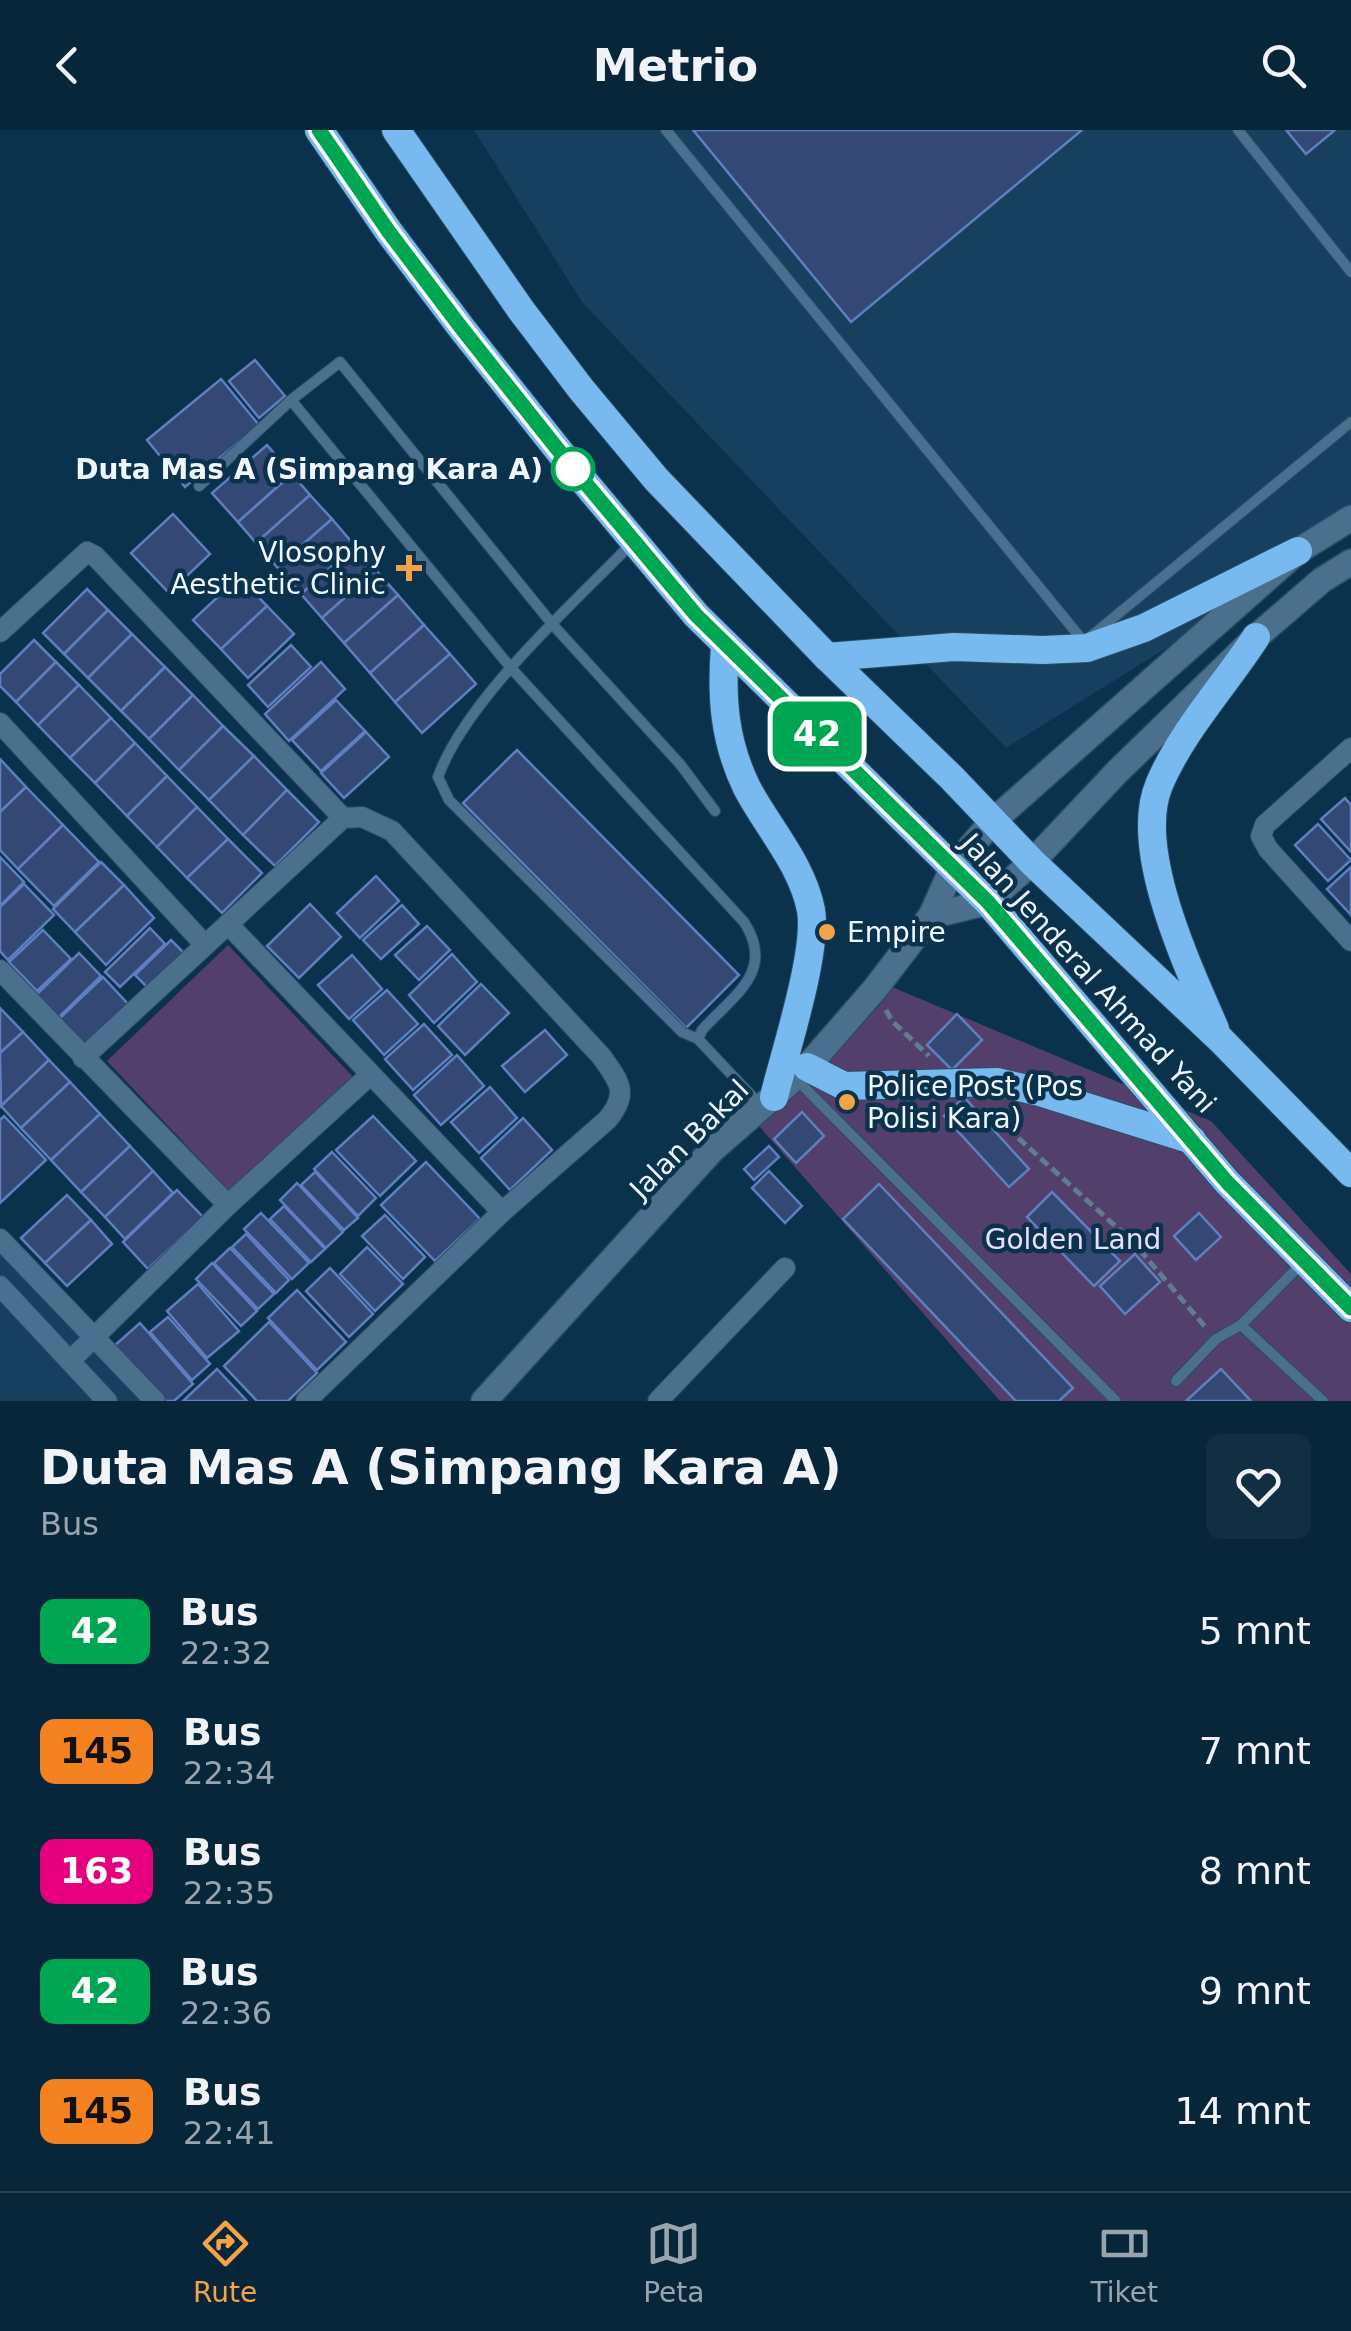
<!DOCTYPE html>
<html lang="id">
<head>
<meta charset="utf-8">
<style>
	body { margin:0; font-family:"DejaVu Sans",sans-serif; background:#112e42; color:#f1f3f6; height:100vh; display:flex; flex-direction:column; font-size:38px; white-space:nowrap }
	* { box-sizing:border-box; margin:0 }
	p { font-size:32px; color:#98a5af }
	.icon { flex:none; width:55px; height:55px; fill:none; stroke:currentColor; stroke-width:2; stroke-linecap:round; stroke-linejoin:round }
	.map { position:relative; height:1271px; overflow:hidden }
	.details { display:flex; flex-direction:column; background:#08263a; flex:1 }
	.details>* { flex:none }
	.badge { padding:0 20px; border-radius:15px; font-size:35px; line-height:65px }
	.map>.badge { position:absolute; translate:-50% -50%; box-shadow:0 0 0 5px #fff }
	.round { display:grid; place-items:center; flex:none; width:105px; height:105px; border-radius:15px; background:#112e42 }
	.summary { display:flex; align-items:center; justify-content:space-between; height:170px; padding:0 40px }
	h1 { font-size:48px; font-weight:700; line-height:75px }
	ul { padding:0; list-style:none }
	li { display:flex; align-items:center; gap:30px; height:120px; padding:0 40px }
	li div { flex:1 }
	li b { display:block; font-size:38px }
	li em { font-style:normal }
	li .badge { min-width:110px; font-weight:700; text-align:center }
	header { display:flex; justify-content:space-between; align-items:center; height:130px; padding:0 40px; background:#08263a; font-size:45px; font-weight:700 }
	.tabs { display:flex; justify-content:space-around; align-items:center; height:140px; border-top:2px solid #294354; background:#08263a; font-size:28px; color:#98a5af }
	.tabs a { display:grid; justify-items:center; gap:5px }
	.tabs .selected { color:#f6a248 }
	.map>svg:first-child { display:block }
	.built { fill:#16405e }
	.green { fill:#533f6b }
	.building { fill:#334874; stroke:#5f7fc1; stroke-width:2.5 }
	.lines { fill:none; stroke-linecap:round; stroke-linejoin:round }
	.service-casing { stroke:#2a4d66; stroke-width:12 }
	.minor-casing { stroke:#2a4d66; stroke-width:22 }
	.tertiary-casing { stroke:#2a4d66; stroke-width:28 }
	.trunk-casing { stroke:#2a4d66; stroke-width:30 }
	.path { stroke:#607c8f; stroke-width:5; stroke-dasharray:10 5; stroke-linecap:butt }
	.service { stroke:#4b708e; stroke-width:10 }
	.minor { stroke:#4b708e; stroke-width:20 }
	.tertiary { stroke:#4b708e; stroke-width:25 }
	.trunk { stroke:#78baf0; stroke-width:28 }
	.line-casing { stroke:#fff; stroke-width:22 }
	.line { stroke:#00a651; stroke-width:15 }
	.stop-dot { fill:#fff; stroke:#00a651; stroke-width:5 }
	.poi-dot { fill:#f6a248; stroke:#0a324d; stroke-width:4 }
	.labels { text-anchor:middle; stroke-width:9; stroke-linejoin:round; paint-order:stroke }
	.stop-label { font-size:28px; font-weight:bold; fill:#eff6fc; stroke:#0a324d; text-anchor:end }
	.poi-label { font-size:28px; fill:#eff6fc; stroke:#0a324d; text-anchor:start }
	.street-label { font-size:28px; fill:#eff6fc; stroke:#0a324d }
	.park-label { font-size:28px; fill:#eaddfc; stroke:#0a324d }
</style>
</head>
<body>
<header><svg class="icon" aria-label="back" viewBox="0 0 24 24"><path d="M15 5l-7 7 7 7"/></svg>Metrio<svg class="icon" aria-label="search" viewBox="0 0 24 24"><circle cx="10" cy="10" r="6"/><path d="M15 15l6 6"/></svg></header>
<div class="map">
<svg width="1351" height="1271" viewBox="0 0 1351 1271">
	<rect width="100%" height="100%" fill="#0a324d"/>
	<g class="built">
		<polygon points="474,0 1351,0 1351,403 1006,618 582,172"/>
		<polygon points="0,1108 157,1271 0,1271"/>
	</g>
	<g class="green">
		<polygon points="228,815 354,948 232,1064 107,931"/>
		<polygon points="873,849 1211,991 1351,1144 1351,1271 1000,1271 745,980"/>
	</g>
	<g class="building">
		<polygon points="693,0 1082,0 851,192"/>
		<polygon points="1286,0 1335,0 1306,24"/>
		<polygon points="255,230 285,266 259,288 229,251"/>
		<polygon points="221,249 259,295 185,357 147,310"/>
		<polygon points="267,315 292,344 238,392 212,363"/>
		<polygon points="292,344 310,365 256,413 238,392"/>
		<polygon points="310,365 332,389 277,437 256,413"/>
		<polygon points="173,384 210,424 169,463 131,423"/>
		<polygon points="332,389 355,416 301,464 277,437"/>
		<polygon points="355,416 376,440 322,488 301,464"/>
		<polygon points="376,440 398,465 344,513 322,488"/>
		<polygon points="239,447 267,476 221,519 193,490"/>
		<polygon points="87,459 108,480 64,524 43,503"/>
		<polygon points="398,465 424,495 370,543 344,513"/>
		<polygon points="267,476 294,504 248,548 221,519"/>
		<polygon points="108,480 132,504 88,548 64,524"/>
		<polygon points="424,495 450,524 395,572 370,543"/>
		<polygon points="132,504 165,537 121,581 88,548"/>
		<polygon points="34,510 56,532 16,572 0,556 0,544"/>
		<polygon points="291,515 311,537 268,577 248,555"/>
		<polygon points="450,524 476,554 422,603 395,572"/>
		<polygon points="56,532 79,555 38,595 16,572"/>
		<polygon points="321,532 345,559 289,611 265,584"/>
		<polygon points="165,537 193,565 149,609 121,581"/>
		<polygon points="79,555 111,588 70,628 38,595"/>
		<polygon points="193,565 223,596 179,640 149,609"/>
		<polygon points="336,570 365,601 321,641 292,610"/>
		<polygon points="111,588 135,613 95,653 70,628"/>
		<polygon points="223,596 254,626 209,670 179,640"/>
		<polygon points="366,602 389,627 344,668 321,643"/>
		<polygon points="135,613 167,646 127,686 95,653"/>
		<polygon points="517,620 739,845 686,898 463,673"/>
		<polygon points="254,626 287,660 243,705 209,670"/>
		<polygon points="0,629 26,657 0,682"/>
		<polygon points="167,646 197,677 157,717 127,686"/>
		<polygon points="26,657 63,695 18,739 0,720 0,682"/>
		<polygon points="287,660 319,692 275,736 243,705"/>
		<polygon points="1345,668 1351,675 1351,722 1321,689"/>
		<polygon points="197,677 228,709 187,748 157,717"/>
		<polygon points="1318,694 1351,730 1328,751 1295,715"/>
		<polygon points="63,695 99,732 54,776 18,739"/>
		<polygon points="228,709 262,743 222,783 187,748"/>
		<polygon points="0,727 24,752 0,776"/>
		<polygon points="101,732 124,755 75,802 53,779"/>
		<polygon points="1351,737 1351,785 1327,759"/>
		<polygon points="376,746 399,771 360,808 337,783"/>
		<polygon points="24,754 54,785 8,830 0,821 0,777"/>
		<polygon points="124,755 154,788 106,835 75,802"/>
		<polygon points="310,774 341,807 299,848 267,816"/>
		<polygon points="402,775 419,794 381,829 363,810"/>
		<polygon points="427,796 450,820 419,850 395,825"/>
		<polygon points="150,798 165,814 120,857 105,842"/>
		<polygon points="43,800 71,829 37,861 9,832"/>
		<polygon points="171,810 186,825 150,860 135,845"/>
		<polygon points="79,823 101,846 57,889 35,866"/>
		<polygon points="452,824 477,852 434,893 409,865"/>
		<polygon points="352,825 382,859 349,889 318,855"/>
		<polygon points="103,847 128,874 84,917 58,890"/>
		<polygon points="481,854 509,883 465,925 438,896"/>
		<polygon points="387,860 418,894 384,925 353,890"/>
		<polygon points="0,878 23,902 0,923"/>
		<polygon points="957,884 982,910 952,940 927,915"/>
		<polygon points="424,894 452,925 413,960 385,929"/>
		<polygon points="545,900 567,925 525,962 502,936"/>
		<polygon points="23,902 49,930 1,976 0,923"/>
		<polygon points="457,925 484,956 441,995 414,965"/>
		<polygon points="49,930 70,952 21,998 1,976"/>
		<polygon points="70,952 100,984 51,1030 21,998"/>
		<polygon points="490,957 517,988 479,1023 451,992"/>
		<polygon points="964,967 1029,1039 1009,1057 944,986"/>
		<polygon points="802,982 824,1006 796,1033 774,1009"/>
		<polygon points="100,984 130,1016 81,1062 51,1030"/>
		<polygon points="4,986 46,1030 0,1073 0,990"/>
		<polygon points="373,986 416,1031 380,1066 336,1020"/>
		<polygon points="523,988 552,1020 510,1060 481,1028"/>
		<polygon points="130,1016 153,1041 105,1087 81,1062"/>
		<polygon points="769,1016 779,1027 754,1050 744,1039"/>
		<polygon points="332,1022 376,1068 358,1086 314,1039"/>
		<polygon points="426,1032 480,1089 435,1131 381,1075"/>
		<polygon points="153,1041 173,1063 125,1109 105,1087"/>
		<polygon points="769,1041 802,1076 785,1093 752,1058"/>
		<polygon points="315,1042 358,1088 344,1100 301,1055"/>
		<polygon points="297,1053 343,1102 326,1118 280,1070"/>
		<polygon points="879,1054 1073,1258 1059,1271 1016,1271 843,1089"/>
		<polygon points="177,1060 203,1087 148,1139 123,1112"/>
		<polygon points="1052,1062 1120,1131 1094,1156 1027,1087"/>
		<polygon points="67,1065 91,1090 45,1133 21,1108"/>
		<polygon points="284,1076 325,1119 311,1132 270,1089"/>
		<polygon points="261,1083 309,1133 292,1149 244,1099"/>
		<polygon points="1199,1083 1221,1107 1196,1130 1174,1106"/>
		<polygon points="385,1085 425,1127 403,1149 362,1106"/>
		<polygon points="91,1090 112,1114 67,1156 45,1133"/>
		<polygon points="246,1104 289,1150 276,1163 232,1117"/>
		<polygon points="367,1117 403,1154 375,1181 340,1144"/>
		<polygon points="230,1118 274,1164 258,1179 214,1133"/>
		<polygon points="1135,1124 1160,1152 1125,1184 1100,1156"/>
		<polygon points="212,1133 257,1181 241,1196 196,1149"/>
		<polygon points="330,1138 373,1184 349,1207 306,1161"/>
		<polygon points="198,1154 239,1201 207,1228 167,1181"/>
		<polygon points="297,1160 346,1212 317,1240 268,1188"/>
		<polygon points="168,1187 210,1234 192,1250 150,1202"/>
		<polygon points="269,1192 317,1243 288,1271 257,1271 224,1236"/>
		<polygon points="140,1193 193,1254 174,1271 161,1271 114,1216"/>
		<polygon points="217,1239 247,1271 183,1271"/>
		<polygon points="1221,1239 1251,1271 1186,1271"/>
	</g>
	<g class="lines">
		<g class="service-casing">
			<g id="service">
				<polyline points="666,0 1084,512 1351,292"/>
				<polyline points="1238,0 1351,142"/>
				<path d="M291,270L511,538L744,792C776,841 734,865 702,900L698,909L762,977"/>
				<polyline points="199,356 291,270 340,232 553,495 680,634 715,681"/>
				<path d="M632,413C573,474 466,569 438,647L449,670L682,902L698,909"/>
				<polyline points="796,949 1116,1271"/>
				<polyline points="1241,1195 1323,1271"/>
				<polyline points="1176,1251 1216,1209 1241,1195 1304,1131"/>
			</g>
		</g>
		<g class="minor-casing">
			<g id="minor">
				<polyline points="0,502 87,422 95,426 343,688"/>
				<polyline points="0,593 205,815"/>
				<polyline points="1351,618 1265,695 1261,706 1268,719 1351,811"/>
				<polyline points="228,794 502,1082"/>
				<polyline points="0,840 228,1075"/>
				<path d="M83,928L343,688L362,687L392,701L601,926C619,951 630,963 607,990L502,1082L306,1271"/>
				<polyline points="0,1109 155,1271"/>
				<polyline points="0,1156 107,1271"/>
				<polyline points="70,1231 228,1075 370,945"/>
				<polyline points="658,1271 785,1138"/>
			</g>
		</g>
		<g class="tertiary-casing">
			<g id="tertiary">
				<polyline points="931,786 988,772 1032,732 1118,641 1256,507 1322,450 1351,432"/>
				<polyline points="484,1271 712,1020 807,937 874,860 931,786 953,737 993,691 1298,421 1351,388"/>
			</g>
		</g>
		<g class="trunk-casing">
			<g id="trunk">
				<polyline points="319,0 389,102 463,200 567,331 696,485 988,772 1227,1052 1351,1178"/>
				<polyline points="396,0 521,180 581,259 656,349 827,527 952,648 1032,732 1221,910 1351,1043"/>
				<path d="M725,516C721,567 724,611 747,658C768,698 802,734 811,780C818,822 785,922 774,967"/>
				<polyline points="827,527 954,517 1043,520 1087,518 1144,498 1298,421"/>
				<path d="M1215,899C1189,838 1132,720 1159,655C1181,602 1225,555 1256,507"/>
				<polyline points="807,937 844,956 997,952 1036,961 1192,1010"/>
			</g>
		</g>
		<g class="path">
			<polyline points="886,880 892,891 929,926"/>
			<polyline points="985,978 1133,1112 1207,1199"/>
		</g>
		<use href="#service" class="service"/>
		<use href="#minor" class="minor"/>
		<use href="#tertiary" class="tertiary"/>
		<use href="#trunk" class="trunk"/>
	</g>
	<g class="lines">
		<g class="line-casing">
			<polyline id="line" points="319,0 389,102 463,200 567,331 696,485 988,772 1227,1052 1351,1178"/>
		</g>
		<use href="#line" class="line"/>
	</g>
	<circle class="stop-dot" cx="573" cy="339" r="20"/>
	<g class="poi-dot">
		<path d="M404 423h10v10h10v10h-10v10h-10v-10h-10v-10h10z"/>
		<circle cx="827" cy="802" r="10"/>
		<circle cx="847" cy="972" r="10"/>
	</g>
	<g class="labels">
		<g class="stop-label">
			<text x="543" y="349">Duta Mas A (Simpang Kara A)</text>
		</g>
		<g class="poi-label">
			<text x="386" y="432" text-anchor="end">Vlosophy<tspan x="386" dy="32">Aesthetic Clinic</tspan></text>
			<text x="847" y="812">Empire</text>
			<text x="867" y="966">Police Post (Pos<tspan x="867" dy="32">Polisi Kara)</tspan></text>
		</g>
		<g class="street-label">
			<text transform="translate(1089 843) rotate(48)" y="10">Jalan Jenderal Ahmad Yani</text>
			<text transform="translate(689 1009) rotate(-45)" y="10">Jalan Bakal</text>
		</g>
		<g class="park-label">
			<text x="1073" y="1119">Golden Land</text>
		</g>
	</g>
</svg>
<b class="badge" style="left:817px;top:604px;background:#00a651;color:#fff">42</b>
</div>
<section class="details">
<div class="summary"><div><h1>Duta Mas A (Simpang Kara A)</h1><p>Bus</p></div><a class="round"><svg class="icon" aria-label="heart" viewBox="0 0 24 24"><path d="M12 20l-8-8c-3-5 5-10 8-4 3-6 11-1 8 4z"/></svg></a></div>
<ul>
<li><span class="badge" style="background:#00a651;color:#fff">42</span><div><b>Bus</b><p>22:32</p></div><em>5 mnt</em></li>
<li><span class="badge" style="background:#f58220;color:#111">145</span><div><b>Bus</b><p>22:34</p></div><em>7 mnt</em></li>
<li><span class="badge" style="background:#e6007e;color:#fff">163</span><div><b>Bus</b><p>22:35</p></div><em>8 mnt</em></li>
<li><span class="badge" style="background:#00a651;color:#fff">42</span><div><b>Bus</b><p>22:36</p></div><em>9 mnt</em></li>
<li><span class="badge" style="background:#f58220;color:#111">145</span><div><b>Bus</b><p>22:41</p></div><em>14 mnt</em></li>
</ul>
</section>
<nav class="tabs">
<a class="selected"><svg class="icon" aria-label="directions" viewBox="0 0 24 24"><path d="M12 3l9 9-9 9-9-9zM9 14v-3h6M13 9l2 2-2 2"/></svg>Rute</a>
<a><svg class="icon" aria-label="map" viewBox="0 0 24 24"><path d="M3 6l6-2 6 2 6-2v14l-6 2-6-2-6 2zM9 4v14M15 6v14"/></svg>Peta</a>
<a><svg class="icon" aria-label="tickets" viewBox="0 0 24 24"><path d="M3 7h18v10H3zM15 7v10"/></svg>Tiket</a>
</nav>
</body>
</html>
